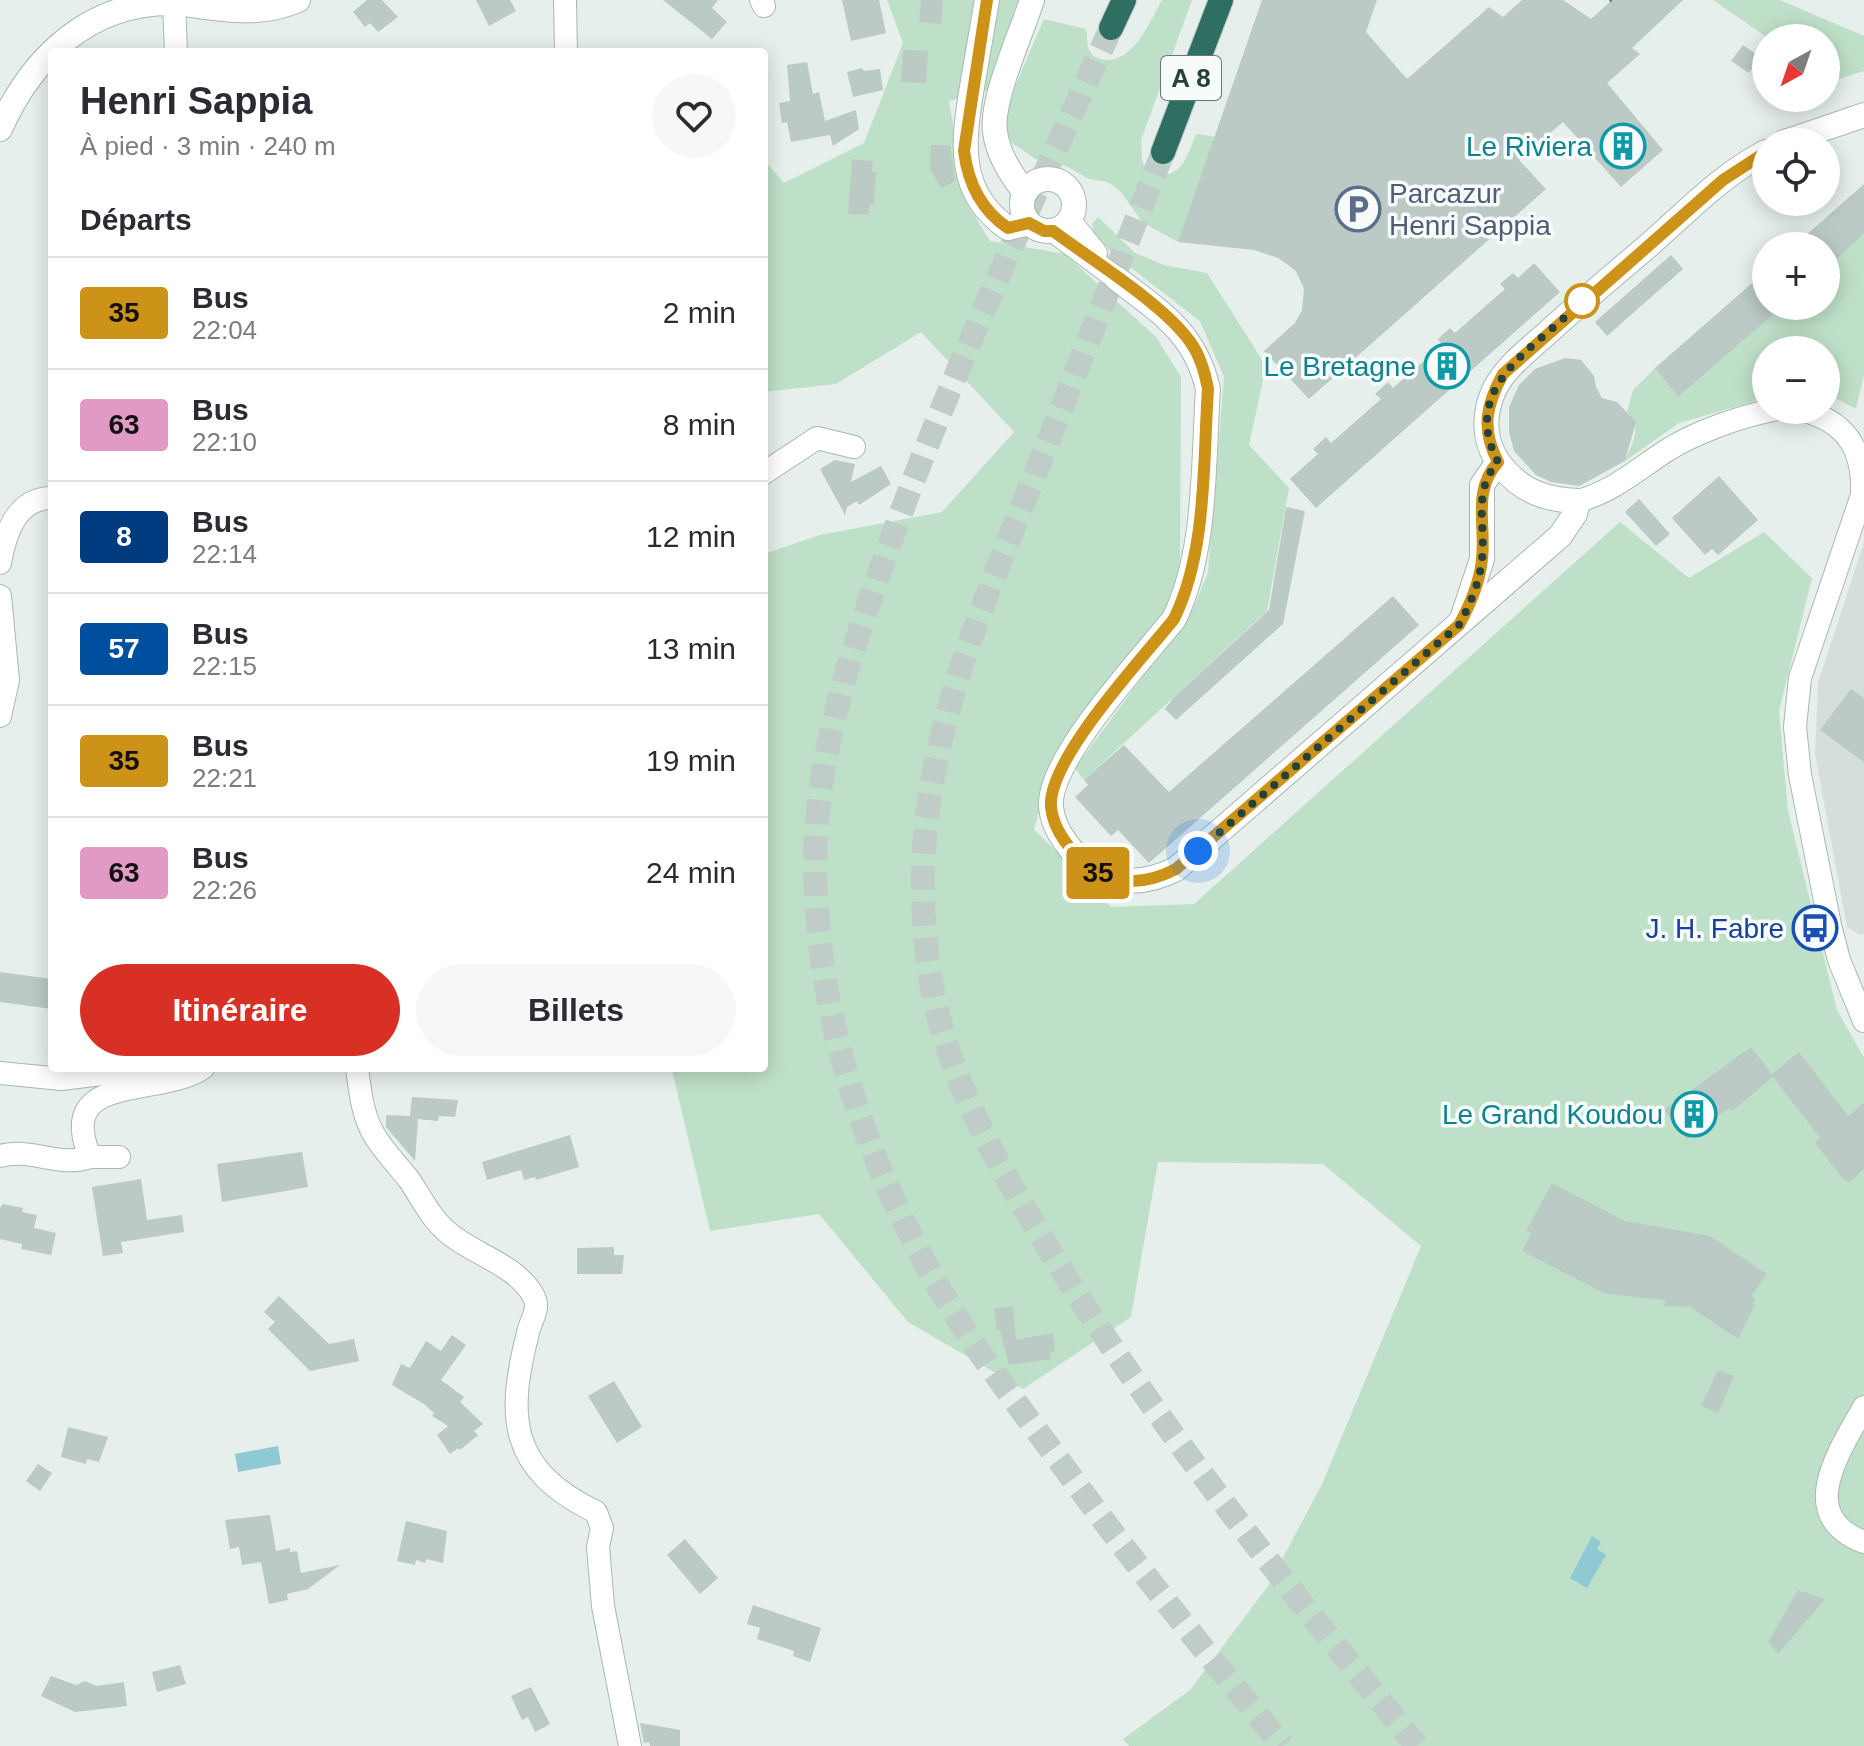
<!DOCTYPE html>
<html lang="fr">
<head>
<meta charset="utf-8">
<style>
	body { margin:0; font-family:Arial,sans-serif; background:#f7f7f7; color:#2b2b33; height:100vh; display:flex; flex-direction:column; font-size:30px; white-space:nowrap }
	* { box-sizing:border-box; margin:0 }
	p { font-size:26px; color:#7c7c81 }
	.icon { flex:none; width:44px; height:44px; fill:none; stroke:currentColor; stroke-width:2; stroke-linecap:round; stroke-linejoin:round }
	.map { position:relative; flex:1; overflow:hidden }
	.sheet { position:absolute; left:48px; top:48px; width:720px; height:1024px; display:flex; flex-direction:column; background:#fff; border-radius:8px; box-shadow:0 4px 20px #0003 }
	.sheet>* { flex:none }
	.badge { padding:0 16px; border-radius:6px; font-size:28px; line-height:52px }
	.needle { width:52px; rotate:220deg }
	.tools { position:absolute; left:1752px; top:24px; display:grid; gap:16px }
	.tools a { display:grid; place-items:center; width:88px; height:88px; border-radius:50%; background:#fff; box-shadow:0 4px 20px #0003; font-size:40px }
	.you { position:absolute; width:40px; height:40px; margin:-20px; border:6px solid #fff; border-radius:50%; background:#1a73e8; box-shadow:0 0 0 12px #1a73e833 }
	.map>.badge { position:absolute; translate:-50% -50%; box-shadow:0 0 0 4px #fff }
	h2 { padding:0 32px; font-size:30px; line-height:72px }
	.round { display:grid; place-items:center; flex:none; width:84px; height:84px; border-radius:42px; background:#f7f7f7 }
	.summary { display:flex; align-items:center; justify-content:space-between; height:136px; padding:0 32px }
	h1 { font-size:38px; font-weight:800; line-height:60px }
	.action { display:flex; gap:16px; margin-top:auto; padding:16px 32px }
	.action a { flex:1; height:92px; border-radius:48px; background:#d93025; color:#fff; font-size:32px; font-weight:800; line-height:92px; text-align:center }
	.action a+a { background:#f7f7f7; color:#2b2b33 }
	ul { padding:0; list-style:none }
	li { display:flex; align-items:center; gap:24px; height:112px; padding:0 32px; border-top:2px solid #e1e1e2 }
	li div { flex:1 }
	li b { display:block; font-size:30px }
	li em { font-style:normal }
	li .badge { min-width:88px; font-weight:700; text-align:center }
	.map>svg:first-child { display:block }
	.built { fill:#d4dfda }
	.green { fill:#bfe0c8 }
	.water { fill:#8ec9d4 }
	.building { fill:#bbcac4 }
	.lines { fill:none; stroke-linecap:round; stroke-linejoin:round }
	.motorway-tunnel { stroke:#bfccc8; stroke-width:24; stroke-dasharray:24 12; stroke-linecap:butt }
	.minor-casing { stroke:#a8b8b2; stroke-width:24 }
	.tertiary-casing { stroke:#a8b8b2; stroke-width:26 }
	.motorway-casing { stroke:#c2cac8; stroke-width:26 }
	.minor { stroke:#fff; stroke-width:22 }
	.tertiary { stroke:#fff; stroke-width:24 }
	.motorway { stroke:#2f6f62; stroke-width:24 }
	.tram { stroke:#5f7d75; stroke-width:2 }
	.line-casing { stroke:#fff; stroke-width:18 }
	.line { stroke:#cd9218; stroke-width:12 }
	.walk { stroke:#24423a; stroke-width:8; stroke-dasharray:0 14.4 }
	.stop-dot { fill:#fff; stroke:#cd9218; stroke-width:4 }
	.labels { text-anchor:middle; stroke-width:7; stroke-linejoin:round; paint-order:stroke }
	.shield { fill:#f7fbf9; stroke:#637a73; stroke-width:2 }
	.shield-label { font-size:26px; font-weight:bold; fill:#24423a }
	.culture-label { font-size:28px; fill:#0d838f; stroke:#f7fbf9; text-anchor:end }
	.service-label { font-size:28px; fill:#4e5e75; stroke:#f7fbf9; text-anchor:start }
	.transit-label { font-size:28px; fill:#164399; stroke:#f7fbf9; text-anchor:end }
</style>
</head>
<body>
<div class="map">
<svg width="1864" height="1746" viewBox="0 0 1864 1746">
	<rect width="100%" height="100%" fill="#e6efeb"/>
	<polygon class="built" points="1864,542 1864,934 1859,935 1847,927 1815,754 1818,683"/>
	<g class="green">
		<polygon points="887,0 1027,0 996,88 949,101 966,202 990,241 1065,254 1156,337 1181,377 1180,591 1054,761 1034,829 1111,907 1194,904 1620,522 1689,578 1764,532 1812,578 1779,711 1788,811 1837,1010 1864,1058 1864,1746 1129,1746 1123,1739 1190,1690 1268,1586 1323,1482 1421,1246 1323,1164 1158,1162 1131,1317 1023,1389 908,1322 819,1214 710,1231 672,1070 764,1068 764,554 820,535 942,512 1014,432 921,332 836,384 764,392 764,160 784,183 864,143 903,43"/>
		<path d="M1162,0H1192L1141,140L1142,160L1147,171C1180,184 1186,159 1196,134L1217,137L1178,242L1142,222L1121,192L1108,182L1089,179L1066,166L1036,159L1009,141L1004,112L1044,19L1086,29L1088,48L1093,56C1129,74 1148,25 1162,0Z"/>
		<polygon points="1713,0 1780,0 1864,36 1864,71 1832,81 1826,77 1826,38 1768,38"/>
		<polygon points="1098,217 1135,253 1164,265 1207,273 1266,366 1249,445 1289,488 1267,611 1084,780 1075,768 1194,607 1208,572 1224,377 1200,321 1113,254 1094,233 1092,224"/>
		<path d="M1864,234V375L1856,409L1826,393V350H1766V398L1679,423L1625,461C1633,441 1642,430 1627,412L1633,390L1655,368L1678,397L1782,306H1826V267Z"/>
	</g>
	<g class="water">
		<polygon points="278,1446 281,1464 238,1472 235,1454"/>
		<polygon points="1592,1536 1601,1542 1597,1549 1606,1555 1587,1588 1570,1578"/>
	</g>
	<g class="building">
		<polygon points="367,0 382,0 398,17 378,32 370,23 365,27 353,12"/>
		<polygon points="476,0 510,0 516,11 489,26"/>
		<polygon points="663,0 718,0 712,8 727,22 712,39"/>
		<polygon points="842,0 879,0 886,33 851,41"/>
		<polygon points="921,0 943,0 941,24 919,22"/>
		<polygon points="1262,0 1377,0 1366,32 1407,79 1489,7 1503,17 1522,0 1563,0 1591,19 1612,0 1683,0 1632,48 1640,54 1607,83 1663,150 1621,187 1563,122 1519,160 1546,189 1309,399 1264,351 1295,323 1302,310 1304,289 1296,271 1278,258 1254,250 1178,242"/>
		<polygon points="1743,45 1760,57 1749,73 1731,61"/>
		<polygon points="903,50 928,51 926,83 901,82"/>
		<polygon points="807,62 813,94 819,92 825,121 856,110 859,129 833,146 830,135 791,142 787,122 782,123 779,103 790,101 787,65"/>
		<polygon points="862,68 864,71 880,69 883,90 853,97 847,72"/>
		<polygon points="931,145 950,145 955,181 941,188 930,169"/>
		<polygon points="852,159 873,161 872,172 876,172 874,204 870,204 868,215 848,214"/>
		<polygon points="1864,184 1864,234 1826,268 1826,246 1794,246"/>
		<polygon points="1671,255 1683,269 1607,336 1595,322"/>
		<polygon points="1534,263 1560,292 1316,508 1290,479 1318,454 1313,449 1326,437 1331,443 1381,399 1375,394 1388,382 1393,388 1442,345 1438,339 1450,328 1455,333 1505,289 1500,284 1513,273 1518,278"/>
		<polygon points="1766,271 1766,306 1783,306 1678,397 1655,368"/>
		<polygon points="1565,358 1581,360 1594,376 1596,387 1602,398 1617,402 1636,422 1625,461 1579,486 1551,482 1536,475 1514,451 1509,432 1509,407 1519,385 1535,369"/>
		<polygon points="835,460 855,464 851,482 881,466 891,484 859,505 857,501 847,507 845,515 820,469"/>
		<polygon points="1719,476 1758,520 1718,555 1712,549 1705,555 1672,518"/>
		<polygon points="1639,499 1670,534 1656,546 1625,512"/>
		<polygon points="1286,507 1305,511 1283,624 1176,720 1165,709 1173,698 1269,610"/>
		<polygon points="1393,596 1419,625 1149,863 1118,830 1111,836 1075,797 1088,785 1084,780 1124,745 1169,792"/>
		<polygon points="1851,689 1864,698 1864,762 1820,730"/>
		<polygon points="0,972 52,979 52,1009 0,1002"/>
		<polygon points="1751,1047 1772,1074 1799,1052 1848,1116 1864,1103 1864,1169 1850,1182 1843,1179 1815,1143 1820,1138 1773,1077 1732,1111 1729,1108 1687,1139 1664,1110"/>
		<polygon points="412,1097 458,1100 455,1117 439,1116 438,1121 418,1119 415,1161 386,1127 386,1115 410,1116"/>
		<polygon points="570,1135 579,1167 536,1180 535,1177 524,1180 521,1170 487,1180 482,1162"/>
		<polygon points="302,1152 308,1187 222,1202 217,1164"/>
		<polygon points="141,1179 147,1220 182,1215 184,1232 121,1242 123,1253 103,1256 92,1187"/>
		<polygon points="1552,1183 1625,1221 1710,1236 1767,1274 1751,1296 1755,1299 1753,1303 1755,1305 1738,1339 1690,1307 1665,1306 1665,1300 1606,1294 1522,1251 1531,1233 1526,1231"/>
		<polygon points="3,1204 23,1208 22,1212 37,1215 34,1228 56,1233 51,1255 21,1249 22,1244 0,1239 0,1208"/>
		<polygon points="614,1247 614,1255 624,1255 622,1274 577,1274 577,1248"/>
		<polygon points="279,1296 329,1344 354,1339 359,1361 310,1371 268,1329 275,1322 264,1312"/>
		<polygon points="1013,1306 1016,1340 1053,1333 1055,1351 1050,1353 1051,1359 1009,1365 1000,1330 997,1330 994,1309"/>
		<polygon points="452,1335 466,1345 441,1380 464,1397 460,1402 483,1424 474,1431 478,1435 460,1450 458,1448 450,1454 437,1435 448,1426 432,1416 434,1413 424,1404 392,1385 401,1364 410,1368 426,1341 441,1351"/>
		<polygon points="1718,1370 1734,1376 1718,1413 1701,1406"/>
		<polygon points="614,1381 642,1427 617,1443 588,1396"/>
		<polygon points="68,1427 108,1437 99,1462 87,1459 86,1464 61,1457"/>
		<polygon points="38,1464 52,1473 40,1491 26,1481"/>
		<polygon points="270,1515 276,1551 290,1548 290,1552 297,1551 301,1573 340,1565 308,1589 287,1594 288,1600 269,1604 261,1562 242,1565 239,1547 230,1549 225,1520"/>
		<polygon points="406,1521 447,1531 443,1563 426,1559 425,1563 416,1560 415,1565 397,1561"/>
		<polygon points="685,1539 718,1578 700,1594 667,1555"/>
		<polygon points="1798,1590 1825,1599 1778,1654 1768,1642"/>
		<polygon points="753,1605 821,1628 810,1662 793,1656 794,1651 757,1639 760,1628 747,1624"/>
		<polygon points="180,1665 186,1684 157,1692 152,1672"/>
		<polygon points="51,1676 76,1685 85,1681 97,1686 124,1682 127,1706 75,1712 41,1696"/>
		<polygon points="531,1687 550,1724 535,1732 528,1717 522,1720 511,1696"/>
		<polygon points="640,1723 680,1730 680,1746 650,1746 649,1742 644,1743"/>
	</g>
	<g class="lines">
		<g class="motorway-tunnel">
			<path d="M1111,28C1032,202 949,377 885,557C853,646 821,742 816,837C808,1018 878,1202 978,1350C1004,1387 1031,1423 1058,1459C1129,1557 1205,1652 1283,1746"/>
			<path d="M1163,152C1118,266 1073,380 1027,494C990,587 949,683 932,783C917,867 920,958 945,1040C970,1120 1015,1194 1058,1264C1164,1435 1290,1590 1417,1746"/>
		</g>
		<g class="minor-casing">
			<g id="minor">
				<polyline points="565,0 566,52"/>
				<polyline points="761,0 764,6"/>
				<polyline points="174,3 176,52"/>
				<polyline points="1069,220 1096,253"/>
				<polyline points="1053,231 1116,278"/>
				<path d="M1801,410C1847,421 1864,450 1862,495L1800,678L1795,727L1800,775L1830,925L1839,960L1864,1021"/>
				<polyline points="764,473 817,438 854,447"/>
				<path d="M1578,501C1613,492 1639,468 1669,449C1699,431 1739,417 1773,410"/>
				<path d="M0,563C5,534 16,498 52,498"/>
				<polyline points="0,596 8,680 0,716"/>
				<path d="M357,1068C360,1090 362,1113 373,1133C383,1151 398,1165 410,1181C424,1202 433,1223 455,1238C480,1256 517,1267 533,1295C540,1308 533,1316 529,1329C506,1417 508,1469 596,1512L602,1528L598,1547L603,1606L630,1746"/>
				<polyline points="0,1073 61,1079 151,1068"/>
				<path d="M0,1156C32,1147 57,1168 90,1157"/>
				<path d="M119,1157H90C54,1071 160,1098 203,1068"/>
				<path d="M1864,1407C1840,1450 1794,1516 1864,1542"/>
			</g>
		</g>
		<g class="tertiary-casing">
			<g id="tertiary">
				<path d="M987,0C982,29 977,58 972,87C963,141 956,193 1008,228L1029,223"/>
				<path d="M0,129C32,57 91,0 177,3C218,8 258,18 298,0"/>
				<polyline points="1785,142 1864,115"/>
				<circle cx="1048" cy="205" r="26"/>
				<path d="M1025,193C1011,174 998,155 995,132C990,101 1022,32 1032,0"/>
				<path d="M1116,278C1160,312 1195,332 1208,389C1203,463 1207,552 1174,619C1143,658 1047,760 1051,807C1053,830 1072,854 1090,867C1116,887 1148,883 1176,869L1560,536L1575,514L1578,501C1547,500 1523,492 1503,468C1483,445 1482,415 1495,388C1507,366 1527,351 1545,335C1577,306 1609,279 1642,251C1682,217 1719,176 1766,152"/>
				<polyline points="1462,619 1482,559 1482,485 1498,462"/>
			</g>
		</g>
		<g class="motorway-casing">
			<g id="motorway">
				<polyline points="1111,28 1124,0"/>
				<polyline points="1163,152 1221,0"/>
			</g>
		</g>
		<use href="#minor" class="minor"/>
		<use href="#tertiary" class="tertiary"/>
		<use href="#motorway" class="motorway"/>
		<polyline class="tram" points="1610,0 1611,1"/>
	</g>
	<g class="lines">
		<g class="line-casing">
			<path id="line" d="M987,0L964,151C968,183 981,210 1008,228L1029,223L1044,231H1053C1092,260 1165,305 1191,343C1201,357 1205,373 1208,389C1203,463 1207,552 1174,619C1143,658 1047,760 1051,807C1053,830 1072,854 1090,867C1116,888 1149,883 1176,869L1459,625C1470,605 1480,581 1482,559C1486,524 1472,491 1498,462C1481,429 1486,405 1503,374L1723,180L1766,152"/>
		</g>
		<use href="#line" class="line"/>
		<path class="walk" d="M1198,851L1459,625C1470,605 1480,581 1482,559C1486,524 1472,491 1498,462C1458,385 1537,348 1582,301"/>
	</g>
	<defs>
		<g id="building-ring" transform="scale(2.3)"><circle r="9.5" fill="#f7fbf9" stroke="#0f9aa8" stroke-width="1.5"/><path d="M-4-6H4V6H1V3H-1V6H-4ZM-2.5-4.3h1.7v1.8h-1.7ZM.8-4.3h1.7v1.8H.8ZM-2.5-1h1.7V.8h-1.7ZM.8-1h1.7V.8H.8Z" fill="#0f9aa8"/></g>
		<g id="parking-ring" transform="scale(2.3)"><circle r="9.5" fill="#f7fbf9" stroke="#5c6f8a" stroke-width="1.5"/><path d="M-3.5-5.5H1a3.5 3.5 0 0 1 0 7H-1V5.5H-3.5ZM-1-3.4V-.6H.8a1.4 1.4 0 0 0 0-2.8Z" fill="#5c6f8a"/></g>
		<g id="bus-ring" transform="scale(2.3)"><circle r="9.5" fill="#f7fbf9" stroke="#1a4fb4" stroke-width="1.5"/><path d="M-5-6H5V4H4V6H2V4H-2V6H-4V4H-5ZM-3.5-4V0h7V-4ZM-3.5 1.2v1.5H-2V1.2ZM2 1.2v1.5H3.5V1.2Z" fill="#1a4fb4"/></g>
	</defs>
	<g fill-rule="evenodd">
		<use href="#building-ring" x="1623" y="146"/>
		<use href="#parking-ring" x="1358" y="209"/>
		<use href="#building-ring" x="1447" y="366"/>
		<use href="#bus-ring" x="1815" y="928"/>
		<use href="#building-ring" x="1694" y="1114"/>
	</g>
	<circle class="stop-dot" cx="1582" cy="301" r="16"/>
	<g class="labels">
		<rect class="shield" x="1161" y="56" width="60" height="44" rx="6"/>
		<g class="shield-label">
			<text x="1191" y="87">A 8</text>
		</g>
		<g class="culture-label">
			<text x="1592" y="156">Le Riviera</text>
			<text x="1416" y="376">Le Bretagne</text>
			<text x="1663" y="1124">Le Grand Koudou</text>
		</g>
		<g class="service-label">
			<text x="1389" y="203">Parcazur<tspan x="1389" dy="32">Henri Sappia</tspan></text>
		</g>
		<g class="transit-label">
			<text x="1784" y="938">J. H. Fabre</text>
		</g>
	</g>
</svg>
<div class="tools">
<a><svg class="needle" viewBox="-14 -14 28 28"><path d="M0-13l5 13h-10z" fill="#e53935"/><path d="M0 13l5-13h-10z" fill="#7c7c81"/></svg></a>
<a><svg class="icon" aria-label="locate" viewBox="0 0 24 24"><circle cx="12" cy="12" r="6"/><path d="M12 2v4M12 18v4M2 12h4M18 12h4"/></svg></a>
<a>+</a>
<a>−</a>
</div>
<div class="you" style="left:1198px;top:851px"></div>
<b class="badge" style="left:1098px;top:873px;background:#cd9218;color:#111">35</b>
<section class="sheet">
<div class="summary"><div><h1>Henri Sappia</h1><p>À pied · 3 min · 240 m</p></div><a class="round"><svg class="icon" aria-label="heart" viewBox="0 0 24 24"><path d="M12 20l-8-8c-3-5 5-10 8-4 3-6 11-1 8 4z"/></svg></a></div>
<h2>Départs</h2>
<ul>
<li><span class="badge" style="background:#cd9218;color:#111">35</span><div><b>Bus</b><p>22:04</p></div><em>2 min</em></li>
<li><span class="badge" style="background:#e19ac3;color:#111">63</span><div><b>Bus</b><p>22:10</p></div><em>8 min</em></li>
<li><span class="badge" style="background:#003b80;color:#fff">8</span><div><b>Bus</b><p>22:14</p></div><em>12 min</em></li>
<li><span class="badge" style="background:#004f9e;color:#fff">57</span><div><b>Bus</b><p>22:15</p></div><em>13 min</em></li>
<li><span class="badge" style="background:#cd9218;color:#111">35</span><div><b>Bus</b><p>22:21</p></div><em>19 min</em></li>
<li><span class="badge" style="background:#e19ac3;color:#111">63</span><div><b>Bus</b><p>22:26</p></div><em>24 min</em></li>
</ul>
<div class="action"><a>Itinéraire</a><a>Billets</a></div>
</section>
</div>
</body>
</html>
